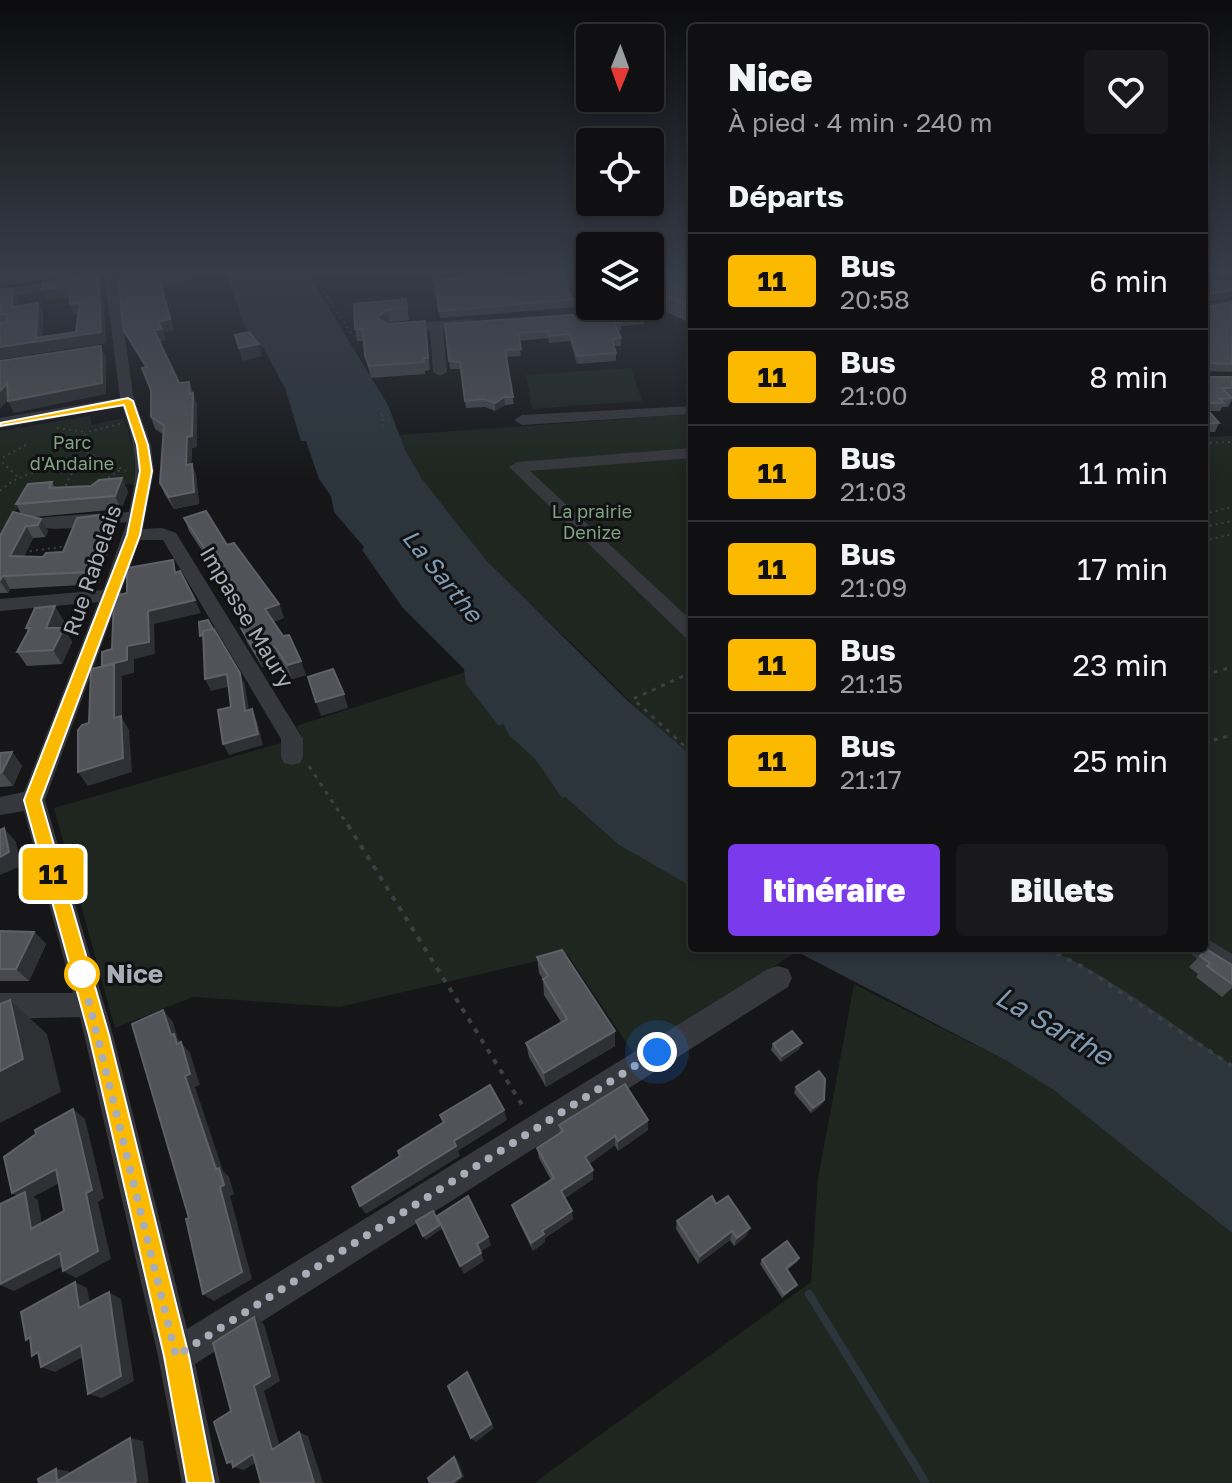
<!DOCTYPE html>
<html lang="fr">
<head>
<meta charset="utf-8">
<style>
	body { margin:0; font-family:"Golos Text",sans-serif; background:#19191b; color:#f1f3f6; height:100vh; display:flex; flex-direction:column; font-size:30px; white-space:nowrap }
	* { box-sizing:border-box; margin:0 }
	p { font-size:26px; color:#9c9d9f }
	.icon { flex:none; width:44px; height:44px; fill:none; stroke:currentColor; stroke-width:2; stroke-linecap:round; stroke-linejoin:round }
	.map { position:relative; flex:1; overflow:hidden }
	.side { position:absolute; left:688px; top:24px; width:520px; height:928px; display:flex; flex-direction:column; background:#101012; border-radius:8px; box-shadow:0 4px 12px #0003,0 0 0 2px #303032 }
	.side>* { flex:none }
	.badge { padding:0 16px; border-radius:6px; font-size:28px; line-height:52px }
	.needle { width:52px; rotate:181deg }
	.buttons { position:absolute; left:576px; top:24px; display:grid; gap:16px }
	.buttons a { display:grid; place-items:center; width:88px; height:88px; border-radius:8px; background:#101012; box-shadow:0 4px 12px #0003,0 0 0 2px #303032; font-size:40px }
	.you { position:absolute; width:40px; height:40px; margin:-20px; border:6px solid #fff; border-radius:50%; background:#1a73e8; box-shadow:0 0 0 12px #1a73e833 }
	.map>.badge { position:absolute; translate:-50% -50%; box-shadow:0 0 0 4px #fff }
	h2 { padding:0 40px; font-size:30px; line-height:72px }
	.round { display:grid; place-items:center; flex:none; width:84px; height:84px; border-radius:8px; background:#19191b }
	.summary { display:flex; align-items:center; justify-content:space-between; height:136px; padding:0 40px }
	h1 { font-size:38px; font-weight:800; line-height:60px }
	.button { display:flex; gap:16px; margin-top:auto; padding:16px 40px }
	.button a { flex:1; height:92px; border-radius:8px; background:#7c3aed; color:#fff; font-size:32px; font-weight:800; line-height:92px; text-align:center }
	.button a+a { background:#19191b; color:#f1f3f6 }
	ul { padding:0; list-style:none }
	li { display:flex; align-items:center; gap:24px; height:96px; padding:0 40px; border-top:2px solid #303032 }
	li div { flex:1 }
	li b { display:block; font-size:30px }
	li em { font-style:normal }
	li .badge { min-width:88px; font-weight:700; text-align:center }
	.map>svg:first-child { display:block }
	.green { fill:#1e261f }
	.water { fill:#2c353c }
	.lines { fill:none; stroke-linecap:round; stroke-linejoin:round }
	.stream { stroke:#2c353c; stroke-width:8 }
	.path-far2 { stroke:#3d3f44; stroke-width:2; stroke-dasharray:2 4; stroke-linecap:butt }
	.path-far1 { stroke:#3d3f44; stroke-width:3; stroke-dasharray:4 6; stroke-linecap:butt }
	.path { stroke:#3d3f44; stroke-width:4; stroke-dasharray:5 7; stroke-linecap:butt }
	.minor { fill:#37383d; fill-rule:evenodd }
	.wall { fill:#47494d }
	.shaded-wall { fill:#2f3033 }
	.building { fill:#525359; stroke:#5f6168; stroke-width:2 }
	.line { fill:#fbba00; stroke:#fff; stroke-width:2 }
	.walk { stroke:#a8adb8; stroke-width:8; stroke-dasharray:0 14.4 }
	.stop-dot { fill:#fff; stroke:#fbba00; stroke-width:4 }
	.labels { text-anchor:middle; stroke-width:6; stroke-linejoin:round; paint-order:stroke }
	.far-park-label { font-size:18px; fill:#7fa381; stroke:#111113 }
	.street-label { font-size:22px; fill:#a8adb8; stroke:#111113 }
	.water-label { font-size:24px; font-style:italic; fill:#7f9bb3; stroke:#111113 }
	.near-stop-label { font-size:26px; font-weight:bold; fill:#a8adb8; stroke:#111113; text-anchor:start }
	.near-water-label { font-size:28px; font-style:italic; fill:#7f9bb3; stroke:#111113 }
</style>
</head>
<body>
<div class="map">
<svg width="1232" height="1483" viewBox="0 0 1232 1483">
	<rect width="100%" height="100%" fill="#161618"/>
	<g class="green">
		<polygon points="631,368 642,401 532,409 526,375"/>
		<path d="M692,414V756C651,727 620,690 584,655C516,590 438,523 398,435Z"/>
		<polygon points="90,416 92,425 124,418 134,451 135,484 27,491 0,540 0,431"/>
		<polygon points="1232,436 1232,1065 1081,966 1045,948 1204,948 1204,437"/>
		<polygon points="465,672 467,684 535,759 562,797 564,796 619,845 692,887 692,948 790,948 796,952 691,1022 634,1054 567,954 339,1007 193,997 115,1028 54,808 302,737 296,726"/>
		<polygon points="854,984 1007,1061 1055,1091 1232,1233 1232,1483 534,1483 811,1282 818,1179"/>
	</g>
	<g class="water">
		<polygon points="225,271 306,271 388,405 405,450 422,479 462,530 487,561 629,702 692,756 692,887 619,845 565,797 562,798 535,759 510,736 503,724 499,726 466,684 464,669 403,608 362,550 364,547 334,512 331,496 319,479 306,441 301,441 285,388 264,349 255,342 243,322"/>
		<path d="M790,948H1045C1108,973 1175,1027 1232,1065V1233L1055,1091L1007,1061Z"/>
	</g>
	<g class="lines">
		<polyline class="stream" points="809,1294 926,1483"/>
		<g class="path-far2">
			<polyline points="311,271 353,336 360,335"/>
			<polyline points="379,407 385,430"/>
			<polyline points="381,416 391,414"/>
			<polyline points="382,420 393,419"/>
			<polyline points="120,424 87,432 79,444 83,450 126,471"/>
			<polyline points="57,428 85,432"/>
			<polyline points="1204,443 1232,442"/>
			<polyline points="17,476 3,463 4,457 26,445"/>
			<polyline points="103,481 120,470"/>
			<path d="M0,491C27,465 64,472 96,457"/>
			<polyline points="63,491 74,469"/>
			<polyline points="1204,514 1232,507"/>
			<polyline points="1204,527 1232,521"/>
			<polyline points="1204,541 1232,534"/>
			<polyline points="24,552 68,546"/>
		</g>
		<g class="path-far1">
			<polyline points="692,672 633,699 692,753"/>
			<polyline points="1204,675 1232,667"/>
			<polyline points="1204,743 1232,735"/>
			<polyline points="309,766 349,827"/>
		</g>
		<g class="path">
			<polyline points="348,825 524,1108"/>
			<polyline points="1046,948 1081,966 1232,1066"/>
		</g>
		<g class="minor">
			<path d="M104,271H116L133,395L151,445L154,471L143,529L162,528L176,533L303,739V757L300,763L292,765L284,763L281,757V739L163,540H140L45,800L113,1035L187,1329L768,969L778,966L788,969L792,978L788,987L195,1364L220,1483H182L158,1356L80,1017L0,1019V993H73L24,811L0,815V797L24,792L98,602L0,611V599L103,590L127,522C104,524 38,536 22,522C29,516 113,513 129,512C139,465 137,452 122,406L0,428V418L120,398Z"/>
			<polygon points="70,279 74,280 74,286 0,298 0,290"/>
			<polygon points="1232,300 1232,308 1204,312 1204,304"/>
			<polygon points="472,319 478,323 477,326 443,329 447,372 440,376 433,372 430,330 399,332 392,328 399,324"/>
			<polygon points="692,406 692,414 522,425 514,420 522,415"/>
			<polygon points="692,448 692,458 530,471 692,621 692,639 685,637 509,467 517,462"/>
			<polygon points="1204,937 1232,954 1232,982 1193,956 1189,948 1204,948"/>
		</g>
	</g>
	<g class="wall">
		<polygon points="117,271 189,273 192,281 163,288 174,330 163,332 166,340 159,341 179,383 189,382 197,405 197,447 192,448 191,464 196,475 199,504 174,509 165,495 160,483 163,434 155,429 151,417 151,390 145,367 129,341 124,331"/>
		<polygon points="541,271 552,271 572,299 590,293 590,306 440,318 435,280 508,278 543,276"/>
		<polygon points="650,271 692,271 692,324 650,304"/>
		<polygon points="1204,271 1232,271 1232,275 1205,274 1204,278 1207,281 1232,281 1232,298 1232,297 1205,302 1205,304 1208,307 1232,302 1232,372 1206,371 1205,374 1208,377 1232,377 1232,396 1230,396 1232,400 1228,407 1222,407 1220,411 1208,411 1219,423 1215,432 1204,432"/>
		<polygon points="98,274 102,284 106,343 0,359 0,289 13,288 18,298 18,306 38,303 43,314 42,337 76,332 78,314 74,315 69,297 47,300"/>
		<polygon points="406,299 409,320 389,322 386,324 425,321 430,370 425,371 425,374 371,378 365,356 364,341 357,341 355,329"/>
		<polygon points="644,316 644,324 621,326 621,330 617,330 621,338 621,346 614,346 616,353 616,361 577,364 570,341 549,343 548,338 519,341 521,356 506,357 514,404 505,405 495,411 485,407 466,408 461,369 450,369 445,324"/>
		<polygon points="122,478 128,492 121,509 34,517 48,531 45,537 33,538 24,556 43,557 63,552 116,526 99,584 10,589 8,593 0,593 0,536 21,514 16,504 52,482 55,488 91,486"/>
		<polygon points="184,518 227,545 279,604 284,618 273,622 306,675 292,679 280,661 262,667 247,642 241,628 251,625 215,563 216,572 189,531"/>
		<polygon points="64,621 61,628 64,628 72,642 62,664 27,666 17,652 28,632 26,628"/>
		<polygon points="12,752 22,766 13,786 0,787 0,753"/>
		<polygon points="0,931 34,932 46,944 29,981 0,981"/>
		<polygon points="1206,949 1232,965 1232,988 1222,997 1196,977 1198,974 1189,967"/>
		<polygon points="537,957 615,1031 615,1046 546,1087 529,1057 526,1043 561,1022 544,995 543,979 539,973"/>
		<polygon points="802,1043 799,1049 781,1062 771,1050 773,1044"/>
		<polygon points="796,1087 824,1100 821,1105 811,1113 794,1093"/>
		<polygon points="648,1120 648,1130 618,1151 615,1145 589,1164 593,1170 593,1179 565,1198 573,1219 545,1238 545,1242 533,1251 515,1214 512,1205 551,1180 539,1158 537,1148 560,1133 559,1125"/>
		<polygon points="716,1204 746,1236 734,1246 730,1240 698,1264 676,1229 677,1221"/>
		<polygon points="799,1258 797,1262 787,1270 794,1288 782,1298 760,1264 762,1260"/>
	</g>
	<g class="shaded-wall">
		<polygon points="29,271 95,271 0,287 0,276"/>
		<polygon points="188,271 198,271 189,273 192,281 163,288 174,330 163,332 166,340 158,341 154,330 158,322 159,278"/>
		<polygon points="98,274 102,284 106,343 0,359 0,347 36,338 38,303 43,314 41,341 101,332"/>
		<polygon points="69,286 73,296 47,300 42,290"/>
		<polygon points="13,288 18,298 17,318 12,307"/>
		<polygon points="1232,290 1232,297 1204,302 1205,295"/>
		<polygon points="590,298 590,306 582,307 582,300"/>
		<polygon points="80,303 84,313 74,315 70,304"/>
		<polygon points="387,310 389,322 379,330 377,318"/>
		<polygon points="259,344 262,356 242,361 239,348"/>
		<polygon points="101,346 106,357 106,394 14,413 8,401"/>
		<polygon points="189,382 197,405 197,447 192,448 190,476 186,465 190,394"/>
		<polygon points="7,383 13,394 0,409 0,391"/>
		<polygon points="504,397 505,405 495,411 495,403"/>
		<polygon points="192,464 196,475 199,504 174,509 169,497"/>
		<polygon points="122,478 128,492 121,509 115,496"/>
		<polygon points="110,514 116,526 99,584 92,572"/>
		<polygon points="41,519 48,531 45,537 38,525"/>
		<polygon points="26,526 33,538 17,569 10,556"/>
		<polygon points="210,549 215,563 216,572 211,558"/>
		<polygon points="3,576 10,589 8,593 0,581"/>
		<polygon points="195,600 201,613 154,624 155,654 134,659 134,673 121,676 122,678 122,718 129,730 132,772 88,786 78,772 114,718 102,666 127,646 148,611"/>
		<polygon points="279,604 284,618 270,623 265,609"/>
		<polygon points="55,606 64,621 55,643 46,628"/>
		<polygon points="64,628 72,642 62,664 53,650"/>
		<polygon points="275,647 280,661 262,667 256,653"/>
		<polygon points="301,661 306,675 292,679 287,665"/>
		<polygon points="240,673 245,685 251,723 245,711"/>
		<polygon points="227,674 232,686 211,691 205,679"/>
		<polygon points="344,694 348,708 321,716 316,702"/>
		<polygon points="252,709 257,721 263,745 229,755 223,744"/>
		<polygon points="12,752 22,766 13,786 2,772"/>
		<polygon points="4,828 16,842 21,866 0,875 0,857"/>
		<polygon points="34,932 46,944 29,981 16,969"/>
		<polygon points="10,1000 47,1034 61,1092 0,1123 0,1071"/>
		<polygon points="163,1010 173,1022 178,1039 190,1053 200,1085 195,1087 223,1171 229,1177 234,1194 230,1196 252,1279 214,1301 203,1294 171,1035"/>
		<polygon points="615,1031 615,1046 546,1087 544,1073"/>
		<polygon points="802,1043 799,1049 781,1062 782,1056"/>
		<polygon points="824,1100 821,1105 811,1113 813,1108"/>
		<polygon points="73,1109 85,1119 104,1198 98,1202 111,1259 76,1278 63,1271 86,1193"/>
		<polygon points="504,1110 507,1120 458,1151 460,1156 366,1214 360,1206 454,1141"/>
		<polygon points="648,1120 648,1130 618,1151 618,1141"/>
		<polygon points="615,1136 615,1145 586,1166 585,1157"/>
		<polygon points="56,1169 69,1178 33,1197 38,1200 44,1237 31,1229 26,1201 12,1193"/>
		<polygon points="593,1170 593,1179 562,1200 561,1191"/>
		<polygon points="572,1211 573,1219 545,1238 545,1242 533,1251 531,1243 542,1231"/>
		<polygon points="440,1225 442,1229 426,1240 423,1236"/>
		<polygon points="750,1228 746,1236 734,1246 737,1238"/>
		<polygon points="732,1231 730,1240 698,1264 700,1256"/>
		<polygon points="488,1237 491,1245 480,1252 477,1244"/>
		<polygon points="60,1253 73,1261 14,1291 0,1285"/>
		<polygon points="481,1253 484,1261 464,1274 460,1266"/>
		<polygon points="75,1282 87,1288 92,1314 79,1308"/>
		<polygon points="109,1292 121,1299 134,1381 102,1398 88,1394"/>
		<polygon points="254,1317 264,1324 280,1381 264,1391 282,1453 272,1450 254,1386"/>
		<polygon points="81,1345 94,1351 55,1372 41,1367"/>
		<polygon points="467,1372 471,1378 494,1428 476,1442 471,1438"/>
		<polygon points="299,1432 308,1436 323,1483 314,1483"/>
		<polygon points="130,1438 143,1441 149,1483 136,1483"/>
		<polygon points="253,1454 264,1457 244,1470 233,1467 235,1466 227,1463"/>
		<polygon points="454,1457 457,1459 464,1477 456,1483 452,1483"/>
		<polygon points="56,1469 72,1472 57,1481"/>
	</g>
	<g class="building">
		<polygon points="0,271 29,271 0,276"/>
		<polygon points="117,271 188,271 159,278 170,319 158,322 162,329 154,330 179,383 189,382 190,394 193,393 192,436 187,437 186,465 192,464 194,492 169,497 160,483 164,425 151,417 151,390 142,368 147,367 124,331"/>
		<polygon points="543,271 552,271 565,278 572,299 590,293 590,298 439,311 435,280 506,273 508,278 545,276"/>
		<polygon points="676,271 692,271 692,278"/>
		<polygon points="1204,271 1206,271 1204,278 1207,281 1232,281 1232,290 1205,295 1205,304 1208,307 1232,302 1232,364 1208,363 1205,374 1208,377 1232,377 1232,388 1222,388 1232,398 1220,399 1224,403 1204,403"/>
		<polygon points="98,274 101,332 0,347 0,324 7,321 6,314 0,314 0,289 13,288 12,307 38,303 36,338 76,332 80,303 70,304 69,286 42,290 42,283"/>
		<polygon points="650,275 692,293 692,308 650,289 650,280 651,279 650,278"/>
		<polygon points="406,299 407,309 387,310 377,318 387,324 425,321 428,358 423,358 424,362 369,366 365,356 363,329 355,329 354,304"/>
		<polygon points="602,306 632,306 644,316 619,319 621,322 614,323 621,338 612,339 616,353 577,356 570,334 549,336 548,331 518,333 521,349 505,350 513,397 504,397 495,403 484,399 465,401 460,362 449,361 445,324 584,314"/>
		<polygon points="249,332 259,344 239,348 235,335"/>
		<polygon points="101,346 102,383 8,401 7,383 0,391 0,361"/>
		<polygon points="1204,406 1219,423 1204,424"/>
		<polygon points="122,478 115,496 16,504 28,484 52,482 49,488 91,486 99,480"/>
		<polygon points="206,511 227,545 234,543 279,604 265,609 283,636 289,635 301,661 287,665 275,647 256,653 241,628 253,624 210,549 211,558 184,518"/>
		<polygon points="13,512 41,519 38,525 26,526 10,556 43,557 46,553 63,552 77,518 110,514 92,572 3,576 0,580 0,536"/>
		<polygon points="173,560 175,573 180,571 195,600 148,611 149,642 127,646 127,660 102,666 102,652 112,649 114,596 127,593 127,568"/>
		<polygon points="55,606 46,628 64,628 53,650 17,652 30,628 26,628 35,608"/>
		<polygon points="208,620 213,629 203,631 203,635 200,636 199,622"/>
		<polygon points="214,629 240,673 245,711 252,709 258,734 223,744 218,710 231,707 227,674 205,679 203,631"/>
		<polygon points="114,664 114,718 121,716 123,758 78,772 78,730 82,725 89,723 91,669"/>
		<polygon points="333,669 344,694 316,702 308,677"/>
		<polygon points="12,752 2,772 0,773 0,753"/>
		<polygon points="4,828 9,852 0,857 0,830"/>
		<polygon points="0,931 34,932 16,969 0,969"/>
		<polygon points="1206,949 1232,965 1232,984 1207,966 1210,963 1200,956"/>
		<polygon points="562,950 615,1031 544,1073 526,1043 567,1019 543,979 548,976 537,957"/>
		<polygon points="10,1000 23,1059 0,1071 0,1004"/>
		<polygon points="163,1010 171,1035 174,1034 177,1044 181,1042 190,1074 185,1076 216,1169 219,1168 224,1185 220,1187 242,1272 203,1294 186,1219 189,1218 132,1024"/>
		<polygon points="792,1031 802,1043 782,1056 773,1044"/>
		<polygon points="819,1071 825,1079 824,1100 813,1108 796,1087"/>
		<polygon points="625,1084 648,1120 618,1141 615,1136 585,1157 593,1170 561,1191 572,1211 542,1231 544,1234 531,1243 512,1205 554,1178 537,1148 563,1131 559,1125"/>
		<polygon points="490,1085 504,1110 454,1141 456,1146 360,1206 352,1187 400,1156 398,1151 444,1122 440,1115"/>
		<polygon points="73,1109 92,1190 86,1193 98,1251 63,1271 60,1253 0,1284 0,1204 25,1192 31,1229 64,1211 56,1169 12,1193 4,1157 36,1134 35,1130"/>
		<polygon points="468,1196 488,1237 477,1244 481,1253 460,1266 437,1216"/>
		<polygon points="712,1196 716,1204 728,1196 750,1228 737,1238 732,1231 700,1256 677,1221"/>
		<polygon points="433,1211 440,1225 423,1236 416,1221"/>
		<polygon points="787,1241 799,1258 786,1268 797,1285 784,1294 762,1260"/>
		<polygon points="75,1282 79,1308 109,1292 121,1376 88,1394 81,1345 41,1367 38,1352 32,1356 30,1337 26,1340 21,1312"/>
		<polygon points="254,1317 270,1376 254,1386 272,1450 299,1432 314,1483 261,1483 253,1454 233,1467 232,1461 227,1463 214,1422 231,1411 213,1343"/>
		<polygon points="467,1372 491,1424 471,1438 448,1386"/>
		<polygon points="130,1438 136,1483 39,1483 38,1479 56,1469 57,1481"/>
		<polygon points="454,1457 461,1476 452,1483 430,1483 428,1478"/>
	</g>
	<linearGradient id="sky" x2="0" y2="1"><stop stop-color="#0c0c0d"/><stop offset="0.57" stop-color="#363c48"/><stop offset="1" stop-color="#363c48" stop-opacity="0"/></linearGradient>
	<rect width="1232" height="479" fill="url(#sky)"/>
	<polygon class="line" points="128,398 133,401 148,445 152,471 140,535 41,800 109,1035 189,1356 214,1483 187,1483 164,1356 89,1035 24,800 127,535 140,471 137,445 124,405 0,426 0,423"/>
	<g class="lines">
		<polyline class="walk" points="82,974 176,1356 657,1052"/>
	</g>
	<circle class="stop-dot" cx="82" cy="974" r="16"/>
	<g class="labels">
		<g class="far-park-label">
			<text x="72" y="449">Parc<tspan x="72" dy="21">d'Andaine</tspan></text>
			<text x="592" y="518">La prairie<tspan x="592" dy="21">Denize</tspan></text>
		</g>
		<g class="street-label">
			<text transform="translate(92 570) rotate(-71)" y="8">Rue Rabelais</text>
			<text transform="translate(247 617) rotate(59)" y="8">Impasse Maury</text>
		</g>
		<g class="water-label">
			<text transform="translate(442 576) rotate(51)" y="8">La Sarthe</text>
		</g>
		<g class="near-stop-label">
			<text x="106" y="983">Nice</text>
		</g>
		<g class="near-water-label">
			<text transform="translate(1054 1026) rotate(30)" y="10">La Sarthe</text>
		</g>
	</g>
</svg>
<div class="buttons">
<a><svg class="needle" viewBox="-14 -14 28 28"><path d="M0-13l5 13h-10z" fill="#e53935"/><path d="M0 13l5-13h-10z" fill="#9c9d9f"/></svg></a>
<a><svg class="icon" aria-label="locate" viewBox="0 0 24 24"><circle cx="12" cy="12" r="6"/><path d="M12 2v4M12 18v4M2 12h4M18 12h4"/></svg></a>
<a><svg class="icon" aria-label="layers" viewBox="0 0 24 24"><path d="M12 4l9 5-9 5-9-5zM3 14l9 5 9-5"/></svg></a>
</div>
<div class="you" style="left:657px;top:1052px"></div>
<b class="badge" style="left:53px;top:874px;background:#fbba00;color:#111">11</b>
<section class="side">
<div class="summary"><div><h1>Nice</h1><p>À pied · 4 min · 240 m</p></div><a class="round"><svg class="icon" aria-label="heart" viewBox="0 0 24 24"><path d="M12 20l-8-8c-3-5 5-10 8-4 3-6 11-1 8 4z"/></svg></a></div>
<h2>Départs</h2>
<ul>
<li><span class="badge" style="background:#fbba00;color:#111">11</span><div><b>Bus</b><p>20:58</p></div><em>6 min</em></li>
<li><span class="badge" style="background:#fbba00;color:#111">11</span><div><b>Bus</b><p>21:00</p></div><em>8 min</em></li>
<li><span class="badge" style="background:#fbba00;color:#111">11</span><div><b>Bus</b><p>21:03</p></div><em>11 min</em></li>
<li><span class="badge" style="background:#fbba00;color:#111">11</span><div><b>Bus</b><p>21:09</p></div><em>17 min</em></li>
<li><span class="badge" style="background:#fbba00;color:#111">11</span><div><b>Bus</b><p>21:15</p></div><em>23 min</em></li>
<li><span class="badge" style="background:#fbba00;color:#111">11</span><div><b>Bus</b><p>21:17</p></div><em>25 min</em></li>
</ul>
<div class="button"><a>Itinéraire</a><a>Billets</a></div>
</section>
</div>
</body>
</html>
